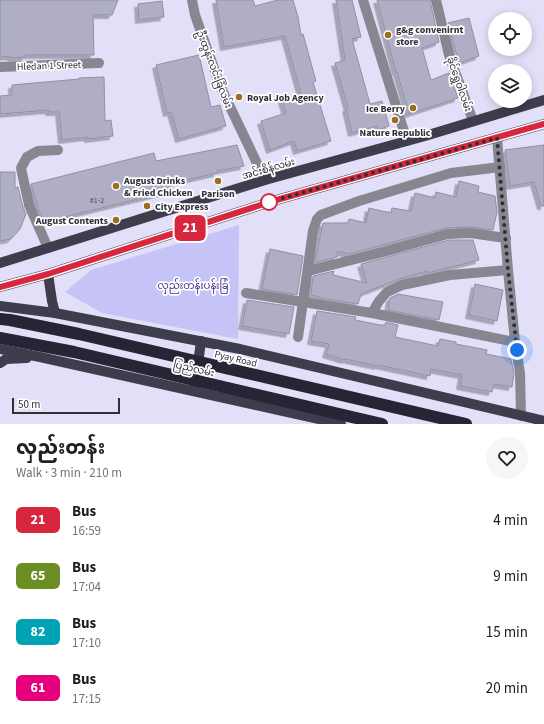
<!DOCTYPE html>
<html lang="en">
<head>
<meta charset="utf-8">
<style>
	body { margin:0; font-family:"Source Sans 3","Noto Sans Myanmar",sans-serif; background:#f6f6f6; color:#202124; height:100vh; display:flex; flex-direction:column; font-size:15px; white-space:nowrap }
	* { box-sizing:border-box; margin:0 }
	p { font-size:13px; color:#757577 }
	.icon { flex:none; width:22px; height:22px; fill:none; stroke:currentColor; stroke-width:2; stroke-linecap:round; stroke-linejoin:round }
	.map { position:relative; height:424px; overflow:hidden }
	.details { display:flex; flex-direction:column; background:#fff; flex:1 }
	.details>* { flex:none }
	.badge { padding:0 8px; border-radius:6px; font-size:14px; line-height:26px }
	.controls { position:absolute; left:488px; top:12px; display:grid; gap:8px }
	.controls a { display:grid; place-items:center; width:44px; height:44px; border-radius:50%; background:#fff; box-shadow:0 2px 10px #0003; font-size:20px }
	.scale { position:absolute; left:12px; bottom:10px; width:108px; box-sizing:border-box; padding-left:4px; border:2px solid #2f2f38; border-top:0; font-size:11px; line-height:14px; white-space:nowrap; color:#2f2f38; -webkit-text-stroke:3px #fff; paint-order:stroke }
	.you { position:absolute; width:20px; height:20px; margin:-10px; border:3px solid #fff; border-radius:50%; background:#1a73e8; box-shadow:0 0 0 6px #1a73e833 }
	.map>.badge { position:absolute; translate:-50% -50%; box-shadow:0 0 0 2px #fff }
	.round { display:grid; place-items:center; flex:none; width:42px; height:42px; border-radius:21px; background:#f6f6f6 }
	.overview { display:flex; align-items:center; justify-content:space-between; height:68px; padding:0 16px }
	h1 { font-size:19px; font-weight:800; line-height:30px }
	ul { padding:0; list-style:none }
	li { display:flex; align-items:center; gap:12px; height:56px; padding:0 16px }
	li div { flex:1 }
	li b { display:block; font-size:15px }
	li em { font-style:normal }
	li .badge { min-width:44px; font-weight:700; text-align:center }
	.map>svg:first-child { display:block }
	.green { fill:#c6c3f6 }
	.building { fill:#afaec5; stroke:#908fa5; filter:url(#shadow) }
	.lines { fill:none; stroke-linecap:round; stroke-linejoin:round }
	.minor { stroke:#878791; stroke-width:10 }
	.major { stroke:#3e3d4e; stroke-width:10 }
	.highway-bridge { stroke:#262536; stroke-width:12 }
	.line-casing { stroke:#fff; stroke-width:9 }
	.line { stroke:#d7263d; stroke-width:6 }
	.walk { stroke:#2f2f38; stroke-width:4; stroke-dasharray:0 7.2 }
	.poi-dot { fill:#9b6e1e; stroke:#fff; stroke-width:1.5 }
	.stop-dot { fill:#fff; stroke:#d7263d; stroke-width:2 }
	.labels { text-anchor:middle; stroke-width:3.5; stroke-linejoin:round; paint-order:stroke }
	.number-label { font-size:8px; fill:#4f4f5b }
	.poi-label { font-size:10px; font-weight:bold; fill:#2f2f38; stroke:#fff; text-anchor:start }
	.street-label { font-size:10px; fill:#2f2f38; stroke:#fff }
	.park-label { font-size:10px; fill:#423087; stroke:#fff }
</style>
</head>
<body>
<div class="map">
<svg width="544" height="424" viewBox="0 0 544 424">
	<defs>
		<filter id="shadow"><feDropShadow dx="-3.5" dy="3.5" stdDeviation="0" flood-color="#0004"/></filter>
	</defs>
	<rect width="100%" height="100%" fill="#e1e0f8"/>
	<polygon class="green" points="239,225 238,339 102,313 65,292 91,270"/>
	<g class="building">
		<polygon points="0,0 118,0 112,15 93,15 94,55 25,55 26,57 11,58 11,56 0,57"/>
		<polygon points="216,0 253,0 255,6 278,0 293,0 298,17 301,35 303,34 316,81 313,82 331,141 297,151 294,141 270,150 261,121 286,113 282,100 301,94 285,36 224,47"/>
		<polygon points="336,0 352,0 361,37 352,39 370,104 382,101 389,126 378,130 377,126 352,133 346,108 348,108 335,63 345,60"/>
		<polygon points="377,0 430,0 439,42 422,48 431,80 449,73 458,98 409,114 397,72 396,72"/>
		<polygon points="162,1 164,17 139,20 138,4"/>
		<polygon points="469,18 479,56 459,63 448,23"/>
		<polygon points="199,55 211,107 220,105 226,126 179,139 171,112 167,113 156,65"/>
		<polygon points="104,77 105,121 111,120 113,136 88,139 88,137 62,140 59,112 49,112 49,110 0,114 0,96 12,95 12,85 79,79 79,78"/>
		<polygon points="237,145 244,166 217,171 217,173 169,184 171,191 44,222 38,208 31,184 154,153 156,161"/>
		<polygon points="544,145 544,206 541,206 534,182 510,186 505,150"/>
		<polygon points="0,172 15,172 15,188 18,187 23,207 26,214 20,229 11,239 0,241"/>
		<polygon points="459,181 479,186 478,192 495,196 497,212 493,230 470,227 446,228 349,254 338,251 337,257 315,262 323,223 348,223 349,219 366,223 369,208 391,213 392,208 411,211 415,193 435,198 436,192 456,197"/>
		<polygon points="449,240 473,240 479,260 427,273 427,271 399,279 361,294 358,304 320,298 320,297 311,295 313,276 334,271 333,275 367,283 361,264"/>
		<polygon points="270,249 303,256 297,295 262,289"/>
		<polygon points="475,284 503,290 497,321 469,315"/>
		<polygon points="398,294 443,302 439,320 388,310 390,298"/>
		<polygon points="247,300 294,307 289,334 242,326"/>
		<polygon points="317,311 356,317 355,320 380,325 385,325 386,322 398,325 395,337 438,346 440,339 456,342 456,344 487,350 486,354 511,359 514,374 512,387 494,384 492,392 460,386 462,375 431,369 430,376 378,365 378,366 345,359 345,360 326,354 329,344 311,341"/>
	</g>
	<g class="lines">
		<g class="minor">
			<polyline points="192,0 195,15 221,88 265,180"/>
			<polyline points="363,0 407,141"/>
			<polyline points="436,0 449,55 473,121"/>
			<polyline points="0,67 99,63"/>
			<polyline points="497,138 508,270 515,342"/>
			<polyline points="48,248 29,205 21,168 27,157 38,151 58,150"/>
			<polyline points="308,271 383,252 448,234 470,233 506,238"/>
			<polyline points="246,293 372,313 515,342 520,373 521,416"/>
			<polyline points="372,313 379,301 387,292 402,285 450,275 508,270"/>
			<polyline points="298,337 313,231 317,219 321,215 359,201 451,173 500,167"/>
		</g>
		<g class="major">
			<polyline points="0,263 265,180 425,136 544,100"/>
			<polyline points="48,274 52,301 55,313"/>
			<polyline points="0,287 48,274 273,201 544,124"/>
			<polyline points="0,306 55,313 240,349 544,421"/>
			<polyline points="0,349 40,357 341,424"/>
			<polyline points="0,363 6,359 27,358"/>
			<polyline points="195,387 201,341"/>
		</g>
		<g class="highway-bridge">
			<polyline points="0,319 10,320 79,334 466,424"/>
			<polyline points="0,338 74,352 382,424"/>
		</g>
	</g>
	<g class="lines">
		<g class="line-casing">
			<polyline id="line" points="0,287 48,274 273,201 544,124"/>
		</g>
		<use href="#line" class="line"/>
		<polyline class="walk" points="269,202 497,138 508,270 517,350"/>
	</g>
	<g class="poi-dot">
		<circle cx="388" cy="35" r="4"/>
		<circle cx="239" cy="97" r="4"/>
		<circle cx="413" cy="108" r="4"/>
		<circle cx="395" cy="120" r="4"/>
		<circle cx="218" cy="181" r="4"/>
		<circle cx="116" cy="186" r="4"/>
		<circle cx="147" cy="206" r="4"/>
		<circle cx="116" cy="220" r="4"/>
	</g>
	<circle class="stop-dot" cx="269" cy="202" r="8"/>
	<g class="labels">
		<g class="number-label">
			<text x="97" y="203">#1-2</text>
		</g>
		<g class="poi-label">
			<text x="396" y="33">g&amp;g convenirnt<tspan x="396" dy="12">store</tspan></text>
			<text x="247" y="101">Royal Job Agency</text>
			<text x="405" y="112" text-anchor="end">Ice Berry</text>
			<text x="395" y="136" text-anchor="middle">Nature Republic</text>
			<text x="124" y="184">August Drinks<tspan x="124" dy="12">&amp; Fried Chicken</tspan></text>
			<text x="218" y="197" text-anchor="middle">Parison</text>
			<text x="155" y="210">City Express</text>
			<text x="108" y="224" text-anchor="end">August Contents</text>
		</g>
		<g class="street-label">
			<text transform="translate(49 65) rotate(-2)" y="4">Hledan 1 Street</text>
			<text transform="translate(215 69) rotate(69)" y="4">ဦးထွန်းလင်းခြံလမ်း</text>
			<text transform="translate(460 84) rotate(71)" y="4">ခိုင်ရွှေဝါလမ်း</text>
			<text transform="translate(268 168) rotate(-16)" y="4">အင်းစိန်လမ်း</text>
			<text transform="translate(236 358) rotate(13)" y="4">Pyay Road</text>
			<text transform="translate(194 368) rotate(13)" y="4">ပြည်လမ်း</text>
		</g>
		<g class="park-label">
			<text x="193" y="289">လှည်းတန်းပန်းခြံ</text>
		</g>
	</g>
</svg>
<div class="controls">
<a><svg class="icon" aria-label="locate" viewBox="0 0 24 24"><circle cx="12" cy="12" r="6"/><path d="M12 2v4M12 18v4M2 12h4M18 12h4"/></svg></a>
<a><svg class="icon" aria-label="layers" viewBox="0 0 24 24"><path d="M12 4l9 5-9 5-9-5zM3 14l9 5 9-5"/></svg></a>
</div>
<div class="scale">50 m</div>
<div class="you" style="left:517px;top:350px"></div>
<b class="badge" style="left:190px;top:228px;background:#d7263d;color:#fff">21</b>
</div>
<section class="details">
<div class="overview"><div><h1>လှည်းတန်း</h1><p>Walk · 3 min · 210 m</p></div><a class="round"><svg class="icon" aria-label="heart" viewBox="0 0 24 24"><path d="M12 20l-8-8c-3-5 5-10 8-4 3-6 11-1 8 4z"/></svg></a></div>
<ul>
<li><span class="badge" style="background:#d7263d;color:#fff">21</span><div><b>Bus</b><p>16:59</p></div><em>4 min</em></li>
<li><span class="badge" style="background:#6b8e23;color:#fff">65</span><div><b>Bus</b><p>17:04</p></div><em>9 min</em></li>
<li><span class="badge" style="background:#00a3b4;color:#fff">82</span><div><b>Bus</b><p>17:10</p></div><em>15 min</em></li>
<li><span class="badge" style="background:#e6007e;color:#fff">61</span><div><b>Bus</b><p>17:15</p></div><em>20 min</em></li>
</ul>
</section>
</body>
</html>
